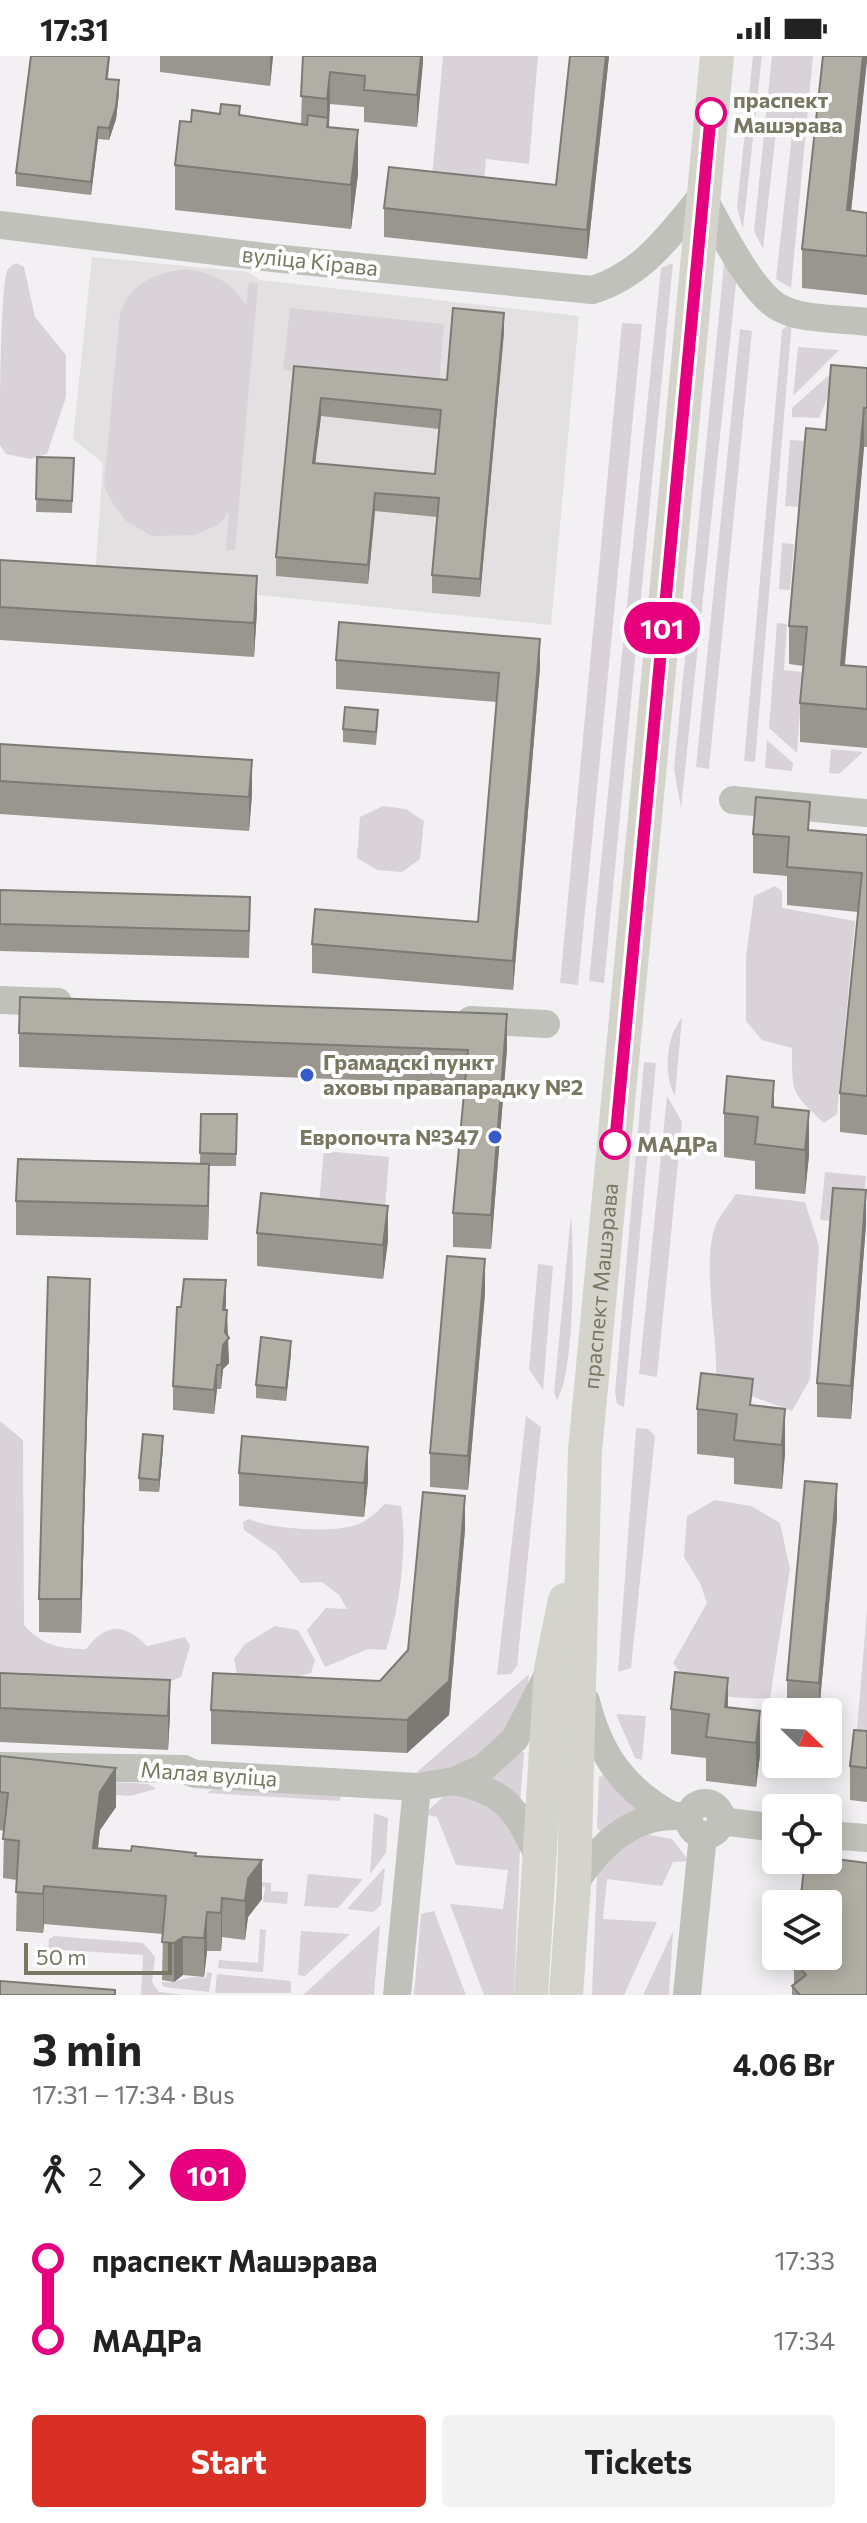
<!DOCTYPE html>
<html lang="en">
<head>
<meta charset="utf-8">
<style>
	body { margin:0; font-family:Commissioner,sans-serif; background:#f2f2f2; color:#222; height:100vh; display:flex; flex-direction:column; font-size:30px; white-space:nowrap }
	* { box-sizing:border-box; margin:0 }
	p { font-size:26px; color:#767676 }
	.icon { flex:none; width:44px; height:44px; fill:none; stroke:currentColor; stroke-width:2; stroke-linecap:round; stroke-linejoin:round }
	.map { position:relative; height:1939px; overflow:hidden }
	.side { display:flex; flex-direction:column; background:#fff; flex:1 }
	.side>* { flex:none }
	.badge { padding:0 16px; border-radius:26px; font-size:28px; line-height:52px }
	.needle { width:52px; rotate:113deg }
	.fabs { position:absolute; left:762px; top:1642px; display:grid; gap:16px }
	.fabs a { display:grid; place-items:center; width:80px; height:80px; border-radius:8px; background:#fff; box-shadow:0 4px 20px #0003; font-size:40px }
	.scale { position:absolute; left:24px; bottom:20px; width:148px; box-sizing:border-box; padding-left:8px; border:4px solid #787762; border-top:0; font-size:22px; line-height:28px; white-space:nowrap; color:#787762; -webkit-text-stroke:6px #fff; paint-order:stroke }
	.map>.badge { position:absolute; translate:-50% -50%; box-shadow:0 0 0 4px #fff }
	.legs { display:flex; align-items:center; gap:12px; height:88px; padding:0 32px; font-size:26px }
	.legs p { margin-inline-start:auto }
	.head { display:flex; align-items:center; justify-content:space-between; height:136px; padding:0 32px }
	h1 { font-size:44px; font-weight:700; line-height:60px }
	.action { display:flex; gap:16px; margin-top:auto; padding:16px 32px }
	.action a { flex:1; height:92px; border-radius:8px; background:#d93025; color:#fff; font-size:32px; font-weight:700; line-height:92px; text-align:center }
	.action a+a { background:#f2f2f2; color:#222 }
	ul { padding:0 32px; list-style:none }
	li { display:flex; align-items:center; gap:28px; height:80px; font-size:30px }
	li i { display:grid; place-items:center; width:12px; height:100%; margin:0 10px; background:currentColor }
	li i::after { content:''; width:20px; height:20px; margin:-10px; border:6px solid; border-radius:50%; background:#fff }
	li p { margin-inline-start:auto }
	li:first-child i { background:linear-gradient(#0000 50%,currentColor 0) }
	li:last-child i { background:linear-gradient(currentColor 50%,#0000 0) }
	.status { display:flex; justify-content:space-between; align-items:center; height:56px; padding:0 40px; background:#fff; direction:ltr }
	.status svg { height:22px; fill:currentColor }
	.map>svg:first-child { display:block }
	.built { fill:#e2e0e1 }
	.green { fill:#dad2d9 }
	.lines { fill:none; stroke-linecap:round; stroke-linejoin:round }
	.minor { stroke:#c1c1bb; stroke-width:28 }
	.major { stroke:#d4d4cd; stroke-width:34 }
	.wall { fill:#98968e; fill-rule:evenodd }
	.shaded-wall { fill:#7c7a74 }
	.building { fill:#b1afa5; stroke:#7c7a74; stroke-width:2; fill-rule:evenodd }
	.line-1-casing { stroke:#fff; stroke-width:18 }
	.line-1 { stroke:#e6007e; stroke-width:12 }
	.stop-1-dot { fill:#fff; stroke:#e6007e; stroke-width:4 }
	.poi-dot { fill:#375bcc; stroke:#fff; stroke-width:3 }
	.labels { text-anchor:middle; stroke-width:8; stroke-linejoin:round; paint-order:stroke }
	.stop-label { font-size:22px; font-weight:bold; fill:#787762; stroke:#fff; text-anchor:start }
	.street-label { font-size:22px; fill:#787762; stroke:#fff }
	.poi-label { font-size:22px; font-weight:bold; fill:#787762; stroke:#fff; text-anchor:start }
</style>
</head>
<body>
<div class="status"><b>17:31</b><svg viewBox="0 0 49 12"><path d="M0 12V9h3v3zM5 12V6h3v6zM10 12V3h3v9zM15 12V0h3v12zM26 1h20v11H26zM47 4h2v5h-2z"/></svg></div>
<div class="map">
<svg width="867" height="1939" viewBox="0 0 867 1939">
	<rect width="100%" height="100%" fill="#f2f0f3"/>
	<polygon class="built" points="92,201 248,216 260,224 579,260 551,569 95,522 103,407 73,383"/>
	<g class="green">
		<polygon points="443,0 538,0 529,108 486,103 484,125 432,121"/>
		<polygon points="753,0 762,0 743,173 737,151"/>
		<polygon points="772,0 813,0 791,232 776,223 793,69 777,67 763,193 754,175"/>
		<path d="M16,207L24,211L35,261L66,299V341L47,398L30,403L6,398L0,389C0,356 0,238 7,215C9,211 13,209 16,207Z"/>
		<polygon points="673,207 604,927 589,925 661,212"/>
		<polygon points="724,208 737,218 681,752 674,713"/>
		<path d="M185,213C212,216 232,226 246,249L249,226L258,227L235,494H226L229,456L219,468L195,479L152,480L126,465L110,443L104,429L120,257C131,227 155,217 185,213Z"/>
		<polygon points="290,252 444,268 439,327 283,314"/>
		<polygon points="792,265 755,706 744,705 782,274"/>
		<polygon points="622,267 642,268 578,929 560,927"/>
		<polygon points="740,273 752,275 709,713 696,711"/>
		<polygon points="798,291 839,294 793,340"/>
		<polygon points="829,319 828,340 819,362 792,361 792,352"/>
		<polygon points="790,384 821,386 819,408 803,407 799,451 785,450"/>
		<polygon points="782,487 794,488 790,534 779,533"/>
		<polygon points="777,567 787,568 784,614 803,616 797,697 769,672"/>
		<polygon points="767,684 793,707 792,715 765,712"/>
		<polygon points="831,693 863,696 839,718 829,717"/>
		<polygon points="383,750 406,753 424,765 420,803 402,816 377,814 357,802 360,761"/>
		<path d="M775,830L782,835V852L855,865L837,1058L824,1067C791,1036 792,1038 792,992L762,984L746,965V901L754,840Z"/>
		<path d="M682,962L675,1040C663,1019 666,980 682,962Z"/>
		<polygon points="644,1006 656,1007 624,1351 617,1348 615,1336"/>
		<polygon points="667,1040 682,1066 657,1321 639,1318"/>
		<polygon points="324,1095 389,1101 385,1152 319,1147"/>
		<polygon points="825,1116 866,1120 861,1168 820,1164"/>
		<path d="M736,1138L805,1146L819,1190L810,1323L792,1355L716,1327C719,1283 699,1200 718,1164C723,1155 730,1147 736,1138Z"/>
		<path d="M571,1159C574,1195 575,1315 557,1344L554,1337Z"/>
		<polygon points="538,1208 553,1210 543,1334 529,1313"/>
		<polygon points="526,1360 541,1371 517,1610 511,1618 497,1619"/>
		<path d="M0,1365L23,1384L24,1569C41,1589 60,1593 86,1593C106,1567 124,1567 147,1590L185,1581L190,1590L181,1621L147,1634L0,1619Z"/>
		<polygon points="636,1372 648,1373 655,1380 631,1612 618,1616"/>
		<path d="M715,1444L751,1450L780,1467L790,1513L770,1642C732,1644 696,1640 673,1607L707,1547L700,1527L684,1501L687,1460Z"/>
		<path d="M385,1448L401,1450C408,1490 399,1555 386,1594L368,1593L325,1611L307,1574L326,1552L347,1553L339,1539L322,1526L301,1527L276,1496L244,1474L243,1466L249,1463C269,1473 326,1476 348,1471C363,1469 375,1458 385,1448Z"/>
		<polygon points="867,1553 867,1675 857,1674"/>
		<polygon points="275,1570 298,1574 315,1604 311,1617 277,1626 237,1618 234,1603 245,1588"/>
		<polygon points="529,1618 527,1637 515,1669 466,1711 416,1717"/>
		<polygon points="616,1658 646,1660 642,1704 635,1702"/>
		<polygon points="519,1695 524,1696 520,1748 486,1719"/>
		<polygon points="603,1719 642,1756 601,1776 597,1772 599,1721"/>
		<polygon points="54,1723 149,1728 156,1733 130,1740 43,1733"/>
		<polygon points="217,1730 341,1739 340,1745 207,1737"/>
		<polygon points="465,1737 498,1750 520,1791 514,1939 484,1939 450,1848 503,1853 508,1814 456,1809 437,1761 424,1758 444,1740"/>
		<polygon points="374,1757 388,1762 386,1797 370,1818"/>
		<polygon points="645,1778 672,1783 689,1805 673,1806 662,1830 607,1823 603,1863 657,1866 624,1939 592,1939 597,1819 603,1802"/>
		<polygon points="385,1811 381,1849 373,1856 347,1853"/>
		<polygon points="308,1818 363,1823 338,1852 304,1850"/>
		<polygon points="247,1825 271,1827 271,1835 288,1836 287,1848 263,1846 265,1831 247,1829"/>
		<polygon points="434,1855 466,1939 414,1939 421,1858"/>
		<polygon points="380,1869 374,1939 303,1939"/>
		<polygon points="260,1873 266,1874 263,1916 218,1912 219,1904 258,1907"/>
		<polygon points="301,1875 350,1878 305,1920 298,1919"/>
		<polygon points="673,1875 669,1939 643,1939"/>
		<polygon points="54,1880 143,1887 155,1901 152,1926 159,1936 186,1939 141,1939 143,1899 48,1893 49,1883"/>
		<path d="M207,1916L212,1917L209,1936L164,1931L161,1926C178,1928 189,1918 206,1922Z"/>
		<polygon points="217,1918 291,1925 291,1937 215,1937"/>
	</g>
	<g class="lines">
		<g class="minor">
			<path d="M0,169L273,202L592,234C642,219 670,179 702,140C719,170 748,230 775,249C798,265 840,262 867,266"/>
			<polyline points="733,744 867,757"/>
			<polyline points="0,944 58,946"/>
			<polyline points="471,964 546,968"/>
			<path d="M586,1645C599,1698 624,1734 673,1760"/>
			<polyline points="0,1710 184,1713 195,1718 417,1731 454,1725 483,1712 515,1683 548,1619"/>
			<path d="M454,1725C508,1736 516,1754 539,1801"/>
			<circle cx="705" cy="1763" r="16"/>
			<polyline points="721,1765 776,1772"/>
			<polyline points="828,1779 867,1782"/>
			<path d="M574,1828C599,1791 630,1758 679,1760"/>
			<polyline points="397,1939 417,1731"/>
			<polyline points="687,1939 703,1779"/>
		</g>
		<g class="major">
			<polyline points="531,1939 551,1613 565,1544"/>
			<path id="s1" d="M566,1939L574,1828L585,1395L717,0"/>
		</g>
	</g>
	<g class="wall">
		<polygon points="110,0 108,23 119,37 116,63 109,84 98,83 91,139 16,130 16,117"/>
		<polygon points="160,0 273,0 270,30 160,16"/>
		<polygon points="303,0 423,0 417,71 364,66 364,51 330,48 328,71 358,118 351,173 175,154 175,109 191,66 220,58 301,68"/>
		<polygon points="609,0 587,203 384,181 384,152 556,129"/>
		<polygon points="867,4 851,155 867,157 867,239 802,232 802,193"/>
		<path d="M504,276L480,541L432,537V519L437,461L375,455L368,528L276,520V501L294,310L447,324ZM321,360L439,373L435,418L315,407Z"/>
		<polygon points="867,312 867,391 864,391 845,609 867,611 867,692 800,686 800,647 803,610 789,608 789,570 826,374"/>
		<polygon points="37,401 74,402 72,457 36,456"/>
		<polygon points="0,504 257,554 254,601 0,584"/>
		<polygon points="336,604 540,612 513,934 312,917 312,888 478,866 497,646 336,633"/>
		<polygon points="378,666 376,689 343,686 343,673"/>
		<polygon points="0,688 252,738 249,775 0,758"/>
		<polygon points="810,774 867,779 867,1079 840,1076 840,1037 858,856 787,849 787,820 753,817 753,778"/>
		<polygon points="0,834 250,868 249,902 0,895"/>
		<polygon points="19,977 507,992 491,1193 453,1191 453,1157 465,1028 19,1011"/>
		<polygon points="774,1052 809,1099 805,1138 755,1133 755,1105 724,1101 724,1057"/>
		<polygon points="201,1058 237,1058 236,1110 209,1110 208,1184 16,1179 16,1145 200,1108"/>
		<polygon points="866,1168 851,1363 817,1361 817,1327"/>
		<polygon points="257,1177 388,1184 383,1223 257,1210"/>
		<polygon points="485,1237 468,1434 430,1431 430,1397"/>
		<polygon points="226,1248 225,1254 229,1307 223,1313 221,1333 217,1333 214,1358 173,1354 173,1330"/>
		<polygon points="90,1256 81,1577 39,1576 39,1543"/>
		<polygon points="291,1297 286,1345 256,1342 256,1329"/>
		<polygon points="697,1353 785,1353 785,1397 782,1433 734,1428 734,1402 697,1398"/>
		<polygon points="163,1392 159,1436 139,1435 139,1422"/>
		<polygon points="239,1417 368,1425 364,1461 239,1450"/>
		<polygon points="837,1462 819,1656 787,1656 787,1624"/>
		<polygon points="465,1473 449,1659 407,1697 211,1688 211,1654 380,1625 408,1594"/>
		<polygon points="0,1617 170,1658 168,1694 0,1686"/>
		<polygon points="728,1651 760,1655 760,1699 756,1731 706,1725 706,1702 671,1698 671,1653"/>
		<polygon points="867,1675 867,1746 850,1744 850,1710"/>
		<polygon points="0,1700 116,1751 100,1774 98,1792 196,1800 262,1843 248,1861 245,1884 222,1881 221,1895 207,1895 204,1921 183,1919 174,1926 162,1924 163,1878 44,1868 43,1877 16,1875 17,1824 3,1822 4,1775 0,1774"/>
		<polygon points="794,1904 867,1939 792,1939 792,1930 794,1928"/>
	</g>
	<g class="shaded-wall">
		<polygon points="270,0 273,0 270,30"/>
		<polygon points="421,0 423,0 423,7 417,71 417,39"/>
		<polygon points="606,0 609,0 587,203 587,174"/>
		<polygon points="863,0 867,0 867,4 847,193 847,154"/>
		<polygon points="330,16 330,48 327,115 327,43"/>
		<polygon points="119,24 119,37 116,63 109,84 109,72"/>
		<polygon points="98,71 98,83 91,139 91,126"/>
		<polygon points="358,74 358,118 351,173 351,129"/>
		<polygon points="504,257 504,276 480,541 480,523"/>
		<polygon points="321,342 321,360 313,425 313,407"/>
		<polygon points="864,352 864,391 841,648 841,609"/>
		<polygon points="375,437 375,455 368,528 368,509"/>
		<polygon points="257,520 257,554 254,601 254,567"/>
		<polygon points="540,583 540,612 513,934 513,905"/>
		<polygon points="252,704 252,738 249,775 249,741"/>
		<polygon points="507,958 507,992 491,1193 491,1159"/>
		<polygon points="774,1025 774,1070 772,1051"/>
		<polygon points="809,1055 809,1099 805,1138 805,1094"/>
		<polygon points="209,1108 209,1142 208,1184 208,1150"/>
		<polygon points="866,1134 866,1168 851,1363 851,1330"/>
		<polygon points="388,1150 388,1184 383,1223 383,1189"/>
		<polygon points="485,1203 485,1237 468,1434 468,1400"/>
		<polygon points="90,1223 90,1256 81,1577 81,1543"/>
		<polygon points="226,1224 226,1248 223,1278 223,1254"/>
		<polygon points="227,1254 229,1307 223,1313 221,1333 221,1309"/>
		<polygon points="291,1285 291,1297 286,1345 286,1332"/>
		<polygon points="217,1309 217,1333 214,1358 214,1334"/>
		<polygon points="785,1353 785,1397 782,1433 782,1389"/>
		<polygon points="163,1380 163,1392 159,1436 159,1424"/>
		<polygon points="368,1391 368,1425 364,1461 364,1427"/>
		<polygon points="837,1428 837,1462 819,1656 819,1627"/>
		<polygon points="465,1440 465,1473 449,1659 407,1697 407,1664"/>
		<polygon points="728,1622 728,1666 725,1651"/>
		<polygon points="170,1624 170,1658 168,1694 168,1660"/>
		<polygon points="760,1655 760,1699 756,1731 756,1687"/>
		<polygon points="116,1712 116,1751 100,1774 93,1830 93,1792 100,1736"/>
		<polygon points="262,1804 262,1843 248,1861 245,1884 245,1845 248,1823"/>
		<polygon points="44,1830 44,1868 43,1877 43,1838"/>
		<polygon points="222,1842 222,1881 221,1895 221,1857"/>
		<polygon points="207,1856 207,1895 204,1921 204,1882"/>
		<polygon points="183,1881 183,1919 174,1926 174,1887"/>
	</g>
	<g class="building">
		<polygon points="31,0 109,0 106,23 119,24 116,51 109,72 98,71 91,126 16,117"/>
		<polygon points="303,0 421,0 417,39 364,34 365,20 330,16 327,43 301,40"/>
		<polygon points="570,0 606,0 587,174 384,152 389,111 556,129"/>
		<polygon points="823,0 863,0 847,154 867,157 867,200 802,193"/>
		<polygon points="221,48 240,50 239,59 307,69 308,59 328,62 327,71 358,74 351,129 175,109 180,65 191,66 192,54 220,58"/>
		<path d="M453,252L504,257L480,523L432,519L439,442L375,437L368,509L276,501L294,310L447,324ZM321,342L441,354L435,418L313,407Z"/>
		<polygon points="831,309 867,312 867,352 864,352 841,609 867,611 867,653 800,647 807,571 789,570 806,372 826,374"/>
		<polygon points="37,401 74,402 72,445 36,443"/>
		<polygon points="0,504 257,520 254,567 0,551"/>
		<polygon points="339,566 540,583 513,905 312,888 315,853 478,866 499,617 336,604"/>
		<polygon points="345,651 378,654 376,676 343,673"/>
		<polygon points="0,688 252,704 249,741 0,725"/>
		<polygon points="756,741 810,746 808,774 867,779 867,1040 840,1037 862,817 787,811 789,781 753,778"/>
		<polygon points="0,834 250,841 249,875 0,868"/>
		<polygon points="20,941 507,958 491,1159 453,1157 468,994 19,977"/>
		<polygon points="727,1020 774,1025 772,1051 809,1055 805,1094 755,1088 758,1061 724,1057"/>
		<polygon points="201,1058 237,1058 236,1098 200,1097"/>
		<polygon points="18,1103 209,1108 208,1150 16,1145"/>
		<polygon points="833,1132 866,1134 851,1330 817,1327"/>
		<polygon points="261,1137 388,1150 383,1189 257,1177"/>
		<polygon points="447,1200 485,1203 468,1400 430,1397"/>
		<polygon points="48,1221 90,1223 81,1543 39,1543"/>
		<polygon points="184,1223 226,1224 223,1254 227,1254 225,1276 229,1282 223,1289 221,1309 217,1309 214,1334 173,1330 177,1251 181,1251"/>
		<polygon points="261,1281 291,1285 286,1332 256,1329"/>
		<polygon points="701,1317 753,1323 750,1349 785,1353 782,1389 734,1384 737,1358 697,1353"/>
		<polygon points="143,1378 163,1380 159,1424 139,1422"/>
		<polygon points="242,1380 368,1391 364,1427 239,1417"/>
		<polygon points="805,1425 837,1428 819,1627 787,1624"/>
		<polygon points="423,1436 465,1440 449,1625 407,1664 211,1654 213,1617 380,1625 408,1594"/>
		<polygon points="675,1616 728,1622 725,1651 760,1655 756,1687 706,1681 709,1658 671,1653"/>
		<polygon points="0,1617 170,1624 168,1660 0,1652"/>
		<polygon points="854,1674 867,1675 867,1712 850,1710"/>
		<polygon points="0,1700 116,1712 100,1736 93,1792 131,1795 132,1790 196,1797 195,1800 262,1804 248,1823 245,1845 222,1842 221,1857 207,1856 204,1882 183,1881 174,1887 162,1886 166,1840 44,1830 43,1838 16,1836 19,1785 3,1783 8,1737 0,1736"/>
		<polygon points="828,1802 867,1807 867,1939 800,1939 792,1930 806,1919 794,1904 794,1900 828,1900 828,1848 800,1848 805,1804 828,1804"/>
		<polygon points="0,1925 115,1934 115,1939 0,1939"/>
	</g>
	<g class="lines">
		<g class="line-1-casing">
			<polyline id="line-1" points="615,1088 711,57"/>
		</g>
		<use href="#line-1" class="line-1"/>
	</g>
	<g class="stop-1-dot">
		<circle cx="711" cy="57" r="14"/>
		<circle cx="615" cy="1088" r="14"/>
	</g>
	<g class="poi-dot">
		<circle cx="307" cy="1019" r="8"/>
		<circle cx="495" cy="1081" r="8"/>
	</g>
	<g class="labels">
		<g class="stop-label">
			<text x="733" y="52">праспект<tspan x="733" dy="25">Машэрава</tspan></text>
			<text x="637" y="1096">МАДРа</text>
		</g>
		<g class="street-label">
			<text transform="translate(310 205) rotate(6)" y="8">вуліца Кірава</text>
			<text dy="8" stroke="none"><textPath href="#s1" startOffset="710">праспект Машэрава</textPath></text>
			<text transform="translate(209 1718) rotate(4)" y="8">Малая вуліца</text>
		</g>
		<g class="poi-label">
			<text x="323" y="1014">Грамадскі пункт<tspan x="323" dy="25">аховы правапарадку №2</tspan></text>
			<text x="479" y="1089" text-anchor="end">Европочта №347</text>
		</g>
	</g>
</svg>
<div class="fabs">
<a><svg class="needle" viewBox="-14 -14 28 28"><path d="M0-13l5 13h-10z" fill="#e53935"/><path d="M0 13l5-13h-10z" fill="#767676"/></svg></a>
<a><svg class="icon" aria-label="locate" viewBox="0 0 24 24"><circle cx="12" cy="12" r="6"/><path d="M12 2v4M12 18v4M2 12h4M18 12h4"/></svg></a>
<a><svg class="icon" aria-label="layers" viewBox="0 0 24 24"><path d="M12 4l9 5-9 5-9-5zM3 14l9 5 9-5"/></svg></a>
</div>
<div class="scale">50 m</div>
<b class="badge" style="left:662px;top:572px;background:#e6007e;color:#fff">101</b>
</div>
<section class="side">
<div class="head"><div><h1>3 min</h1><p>17:31 – 17:34 · Bus</p></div><b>4.06 Br</b></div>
<div class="legs"><svg class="icon" aria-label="walk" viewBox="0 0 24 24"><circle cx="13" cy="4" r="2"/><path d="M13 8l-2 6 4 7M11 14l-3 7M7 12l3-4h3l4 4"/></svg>2<svg class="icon" aria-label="forward" viewBox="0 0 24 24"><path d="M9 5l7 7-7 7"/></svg><b class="badge" style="background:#e6007e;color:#fff">101</b></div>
<ul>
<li><i style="color:#e6007e"></i><b>праспект Машэрава</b><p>17:33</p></li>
<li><i style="color:#e6007e"></i><b>МАДРа</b><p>17:34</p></li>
</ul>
<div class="action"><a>Start</a><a>Tickets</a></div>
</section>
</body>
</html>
